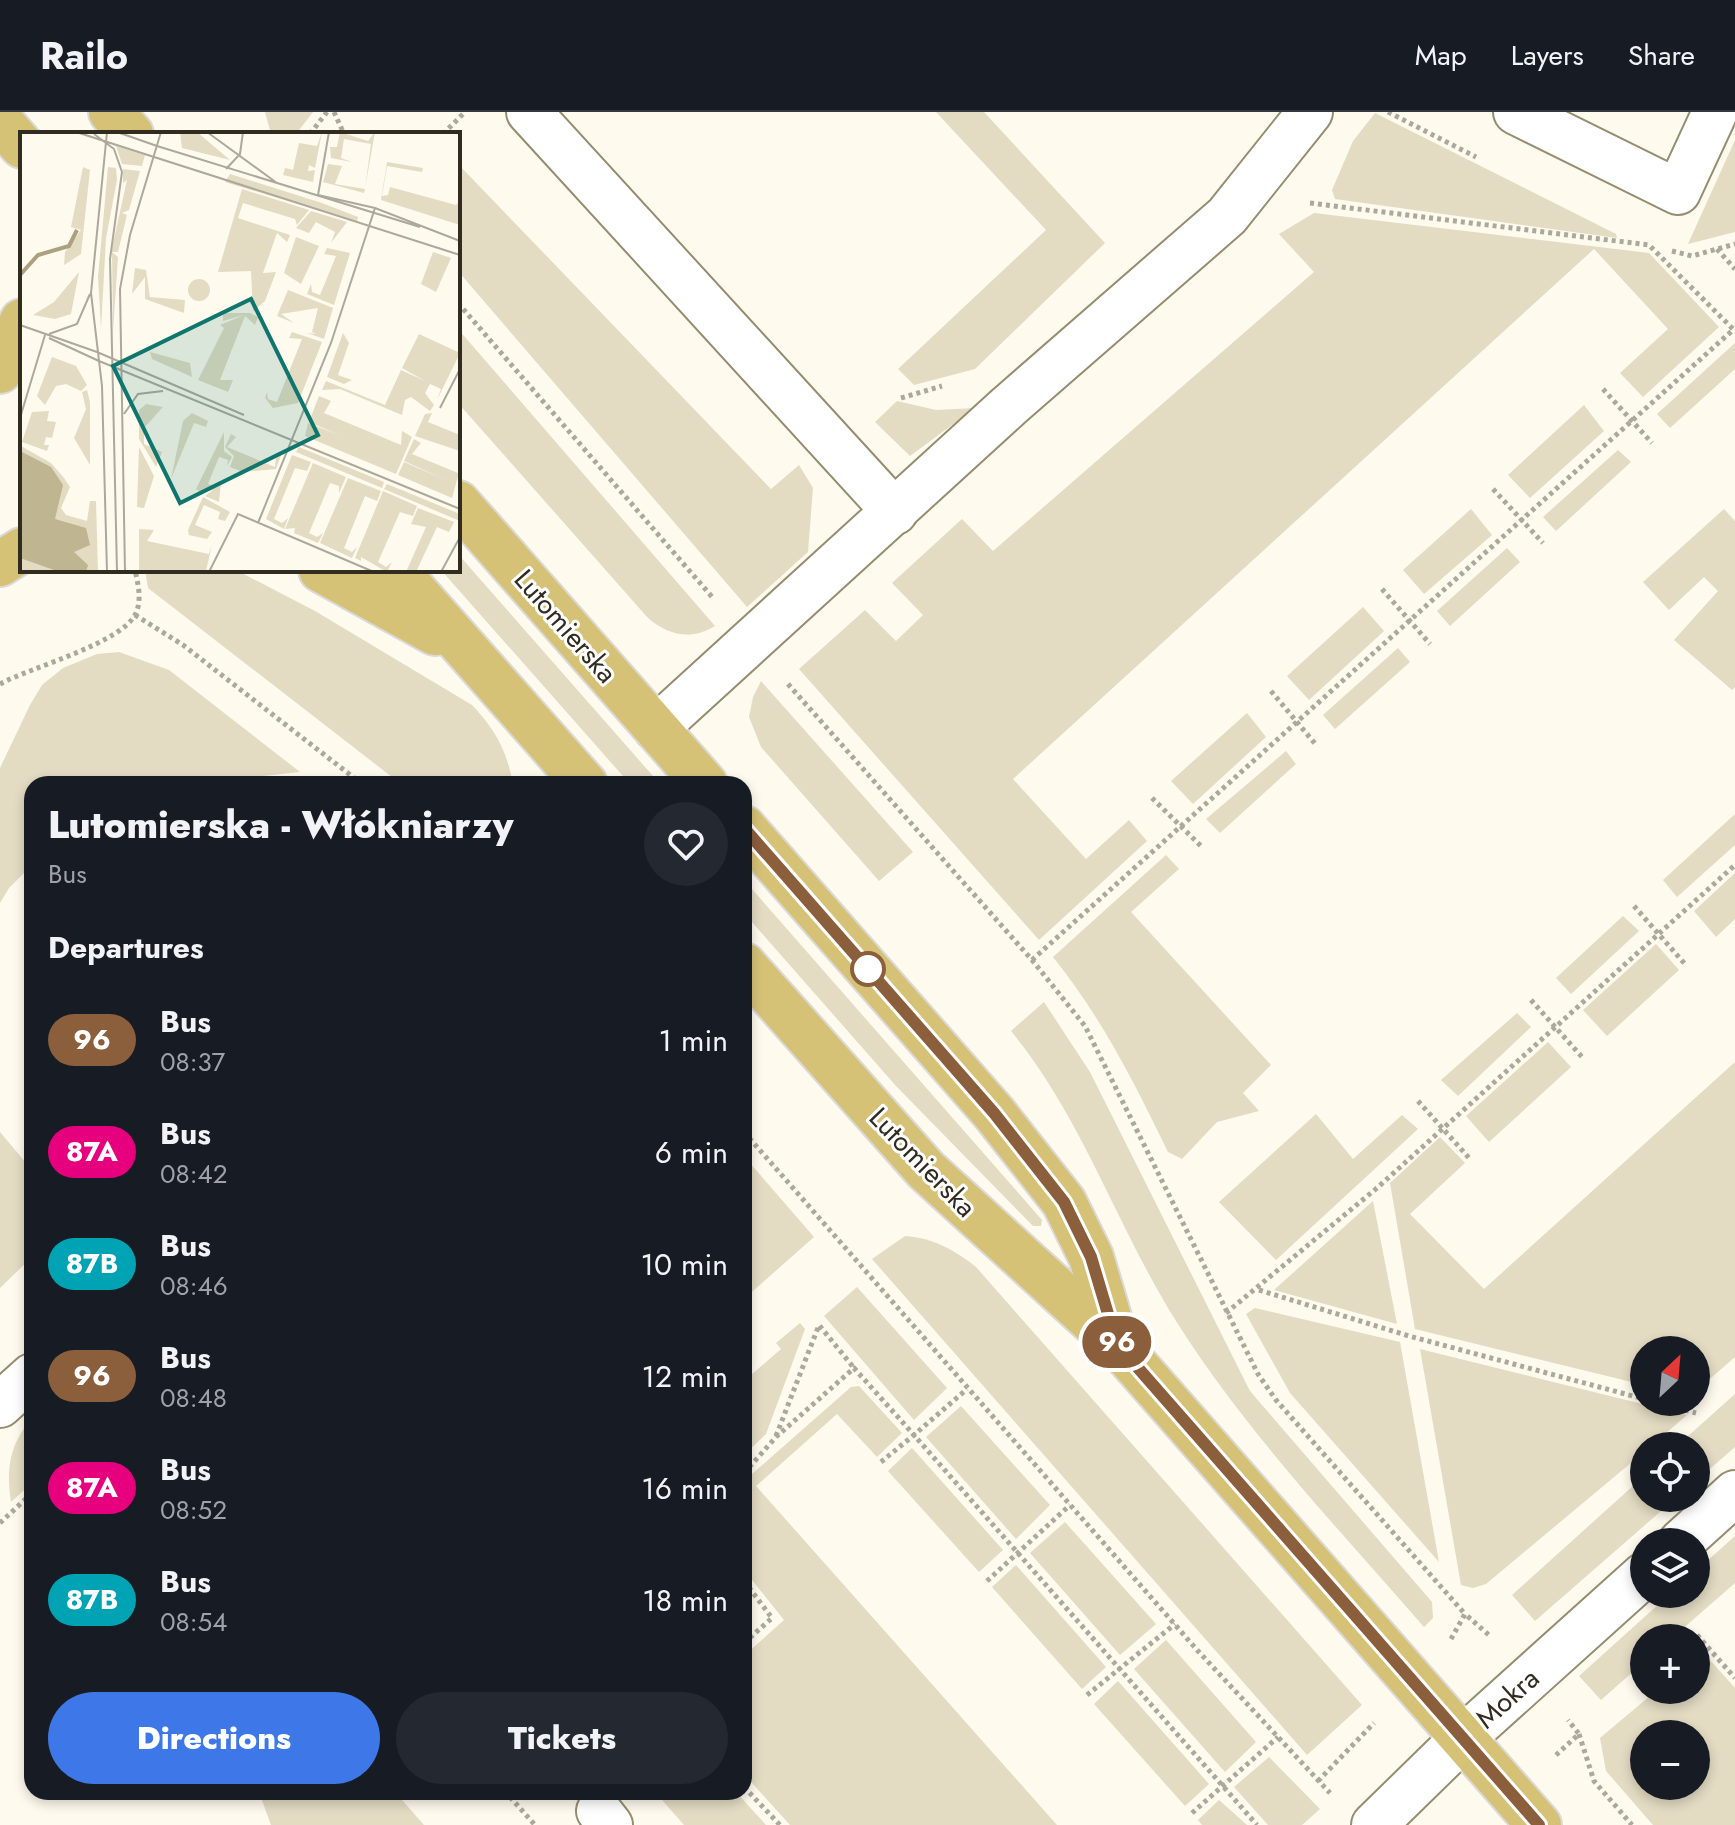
<!DOCTYPE html>
<html lang="en">
<head>
<meta charset="utf-8">
<style>
	body { margin:0; font-family:Jost,sans-serif; background:#242831; color:#f1f3f6; height:100vh; display:flex; flex-direction:column; font-size:30px; white-space:nowrap }
	* { box-sizing:border-box; margin:0 }
	p { font-size:26px; color:#9ea1a6 }
	.icon { flex:none; width:44px; height:44px; fill:none; stroke:currentColor; stroke-width:2; stroke-linecap:round; stroke-linejoin:round }
	.map { position:relative; flex:1; overflow:hidden }
	.details { position:absolute; left:24px; top:664px; width:728px; height:1024px; display:flex; flex-direction:column; background:#171b24; border-radius:24px; box-shadow:0 4px 12px #0003 }
	.details>* { flex:none }
	.badge { padding:0 16px; border-radius:26px; font-size:28px; line-height:52px }
	.needle { width:52px; rotate:26deg }
	.buttons { position:absolute; left:1630px; top:1224px; display:grid; gap:16px }
	.buttons a { display:grid; place-items:center; width:80px; height:80px; border-radius:50%; background:#171b24; box-shadow:0 4px 12px #0003; font-size:40px }
	.map>.badge { position:absolute; translate:-50% -50%; box-shadow:0 0 0 4px #fff }
	h2 { padding:0 24px; font-size:30px; line-height:72px }
	.round { display:grid; place-items:center; flex:none; width:84px; height:84px; border-radius:42px; background:#242831 }
	.summary { display:flex; align-items:center; justify-content:space-between; height:136px; padding:0 24px }
	h1 { font-size:38px; font-weight:800; line-height:60px }
	.primary-button { display:flex; gap:16px; margin-top:auto; padding:16px 24px }
	.primary-button a { flex:1; height:92px; border-radius:48px; background:#3e77e7; color:#fff; font-size:32px; font-weight:800; line-height:92px; text-align:center }
	.primary-button a+a { background:#242831; color:#f1f3f6 }
	ul { padding:0; list-style:none }
	li { display:flex; align-items:center; gap:24px; height:112px; padding:0 24px }
	li div { flex:1 }
	li b { display:block; font-size:30px }
	li em { font-style:normal }
	li .badge { min-width:88px; font-weight:700; text-align:center }
	header { display:flex; align-items:center; gap:48px; box-sizing:border-box; height:112px; padding:0 40px; background:#171b24; border-bottom:2px solid #363941 }
	header strong { font-size:38px }
	nav { display:flex; gap:44px; margin-inline-start:auto; font-size:28px }
	.map>svg:first-child { display:block }
	.green { fill:#e3dbc2; fill-rule:evenodd }
	.lines { fill:none; stroke-linecap:round; stroke-linejoin:round }
	.minor-casing { stroke:#968d70; stroke-width:48 }
	.major-casing { stroke:#dad9d7; stroke-width:48 }
	.path { stroke:#aca89c; stroke-width:5; stroke-dasharray:4 4; stroke-linecap:butt }
	.minor { stroke:#fff; stroke-width:44 }
	.major { stroke:#d6c277; stroke-width:44 }
	.line-casing { stroke:#fff; stroke-width:18 }
	.line { stroke:#8b5e3c; stroke-width:12 }
	.stop-dot { fill:#fff; stroke:#8b5e3c; stroke-width:4 }
	.labels { text-anchor:middle; stroke-width:6; stroke-linejoin:round; paint-order:stroke }
	.street-label { font-size:28px; fill:#302c20; stroke:#fff }
	.inset-river { fill:none; stroke:#aca17e; stroke-width:4 }
	.inset-road { fill:none; stroke:#aca89c; stroke-width:2 }
	.view { fill:#0f766e; fill-opacity:0.15; stroke:#0f766e; stroke-width:4 }
	.inset-edge { fill:none; stroke:#302c20; stroke-width:4 }
</style>
</head>
<body>
<header>
<strong>Railo</strong>
<nav><a>Map</a><a>Layers</a><a>Share</a></nav>
</header>
<div class="map">
<svg width="1735" height="1713" viewBox="0 0 1735 1713">
	<rect width="100%" height="100%" fill="#fefaee"/>
	<g class="green">
		<polygon points="265,0 313,0 296,22 271,22"/>
		<polygon points="936,0 984,0 1105,131 975,257 914,273 898,257 1046,118"/>
		<polygon points="1375,1 1616,122 1617,126 1335,87 1332,78 1353,29"/>
		<polygon points="1735,28 1735,120 1688,132"/>
		<polygon points="458,52 771,377 799,353 813,376 808,440 747,495 458,159"/>
		<polygon points="1314,101 1649,141 1719,215 1643,285 1620,261 1668,217 1594,137 1013,667 1086,747 1129,708 1147,729 1039,828 799,557 865,498 896,529 923,503 892,471 962,407 993,439 1314,160 1279,122"/>
		<path d="M458,217L715,514C691,529 668,523 648,506L458,291Z"/>
		<polygon points="1735,231 1735,257 1670,316 1657,302"/>
		<polygon points="897,289 936,298 975,296 910,344 875,310"/>
		<polygon points="1584,293 1604,319 1530,386 1508,363"/>
		<polygon points="1618,338 1631,350 1556,419 1543,405"/>
		<polygon points="1471,397 1492,423 1424,482 1403,458"/>
		<polygon points="1724,397 1735,409 1735,575 1732,578 1674,528 1718,479 1704,465 1669,498 1643,470"/>
		<polygon points="1507,436 1520,450 1450,514 1437,499"/>
		<polygon points="458,442 660,672 630,672 441,458 458,458"/>
		<path d="M145,458H236L315,499L472,593C495,617 507,639 513,672H401L148,476Z"/>
		<polygon points="1363,495 1384,519 1309,588 1287,564"/>
		<polygon points="1398,536 1410,550 1335,617 1323,603"/>
		<polygon points="119,540 169,558 300,660 190,672 32,672 32,753 9,776 0,791 0,656 30,593 42,573 63,556 97,542"/>
		<polygon points="761,569 913,740 879,769 761,635 749,605 753,585"/>
		<polygon points="1247,601 1266,625 1193,692 1171,669"/>
		<polygon points="1286,639 1296,652 1220,721 1206,707"/>
		<polygon points="1735,702 1735,733 1677,785 1663,768"/>
		<path d="M1166,743L1179,757L1131,800L1271,953L1243,981L1259,999L1217,1010L1182,1047L1168,1040C1134,970 1102,906 1053,845Z"/>
		<polygon points="1735,761 1735,807 1716,825 1694,799"/>
		<polygon points="744,768 1042,1108 1041,1114 1033,1114 896,974 744,801"/>
		<polygon points="1623,804 1639,819 1571,882 1556,866"/>
		<polygon points="1656,832 1679,858 1607,924 1583,898"/>
		<path d="M1044,890L1090,960L1250,1279L1432,1490L1433,1506L1424,1515C1338,1416 1246,1320 1176,1209C1117,1115 1082,1005 1011,919Z"/>
		<polygon points="1517,901 1531,915 1458,984 1441,968"/>
		<polygon points="1548,930 1571,955 1489,1030 1466,1004"/>
		<polygon points="1735,950 1735,1245 1696,1279 1696,1238 1644,1238 1644,1273 1415,1217 1390,1071 1440,1025 1465,1051 1410,1102 1484,1177"/>
		<polygon points="1316,1002 1353,1047 1402,1003 1418,1017 1276,1148 1219,1090"/>
		<polygon points="0,1020 32,1058 32,1145 0,1176"/>
		<polygon points="744,1049 749,1050 814,1125 744,1187"/>
		<polygon points="1373,1089 1397,1212 1274,1178"/>
		<path d="M905,1124C934,1126 954,1138 976,1155L1362,1593L1307,1643L872,1147Z"/>
		<polygon points="857,1175 947,1276 914,1308 824,1204"/>
		<polygon points="1255,1196 1400,1230 1439,1450 1290,1281 1246,1202"/>
		<polygon points="800,1211 805,1217 766,1322 744,1343 744,1269 781,1237 776,1231"/>
		<polygon points="1420,1237 1687,1303 1651,1334 1644,1334 1644,1340 1486,1472 1473,1476 1461,1473"/>
		<polygon points="859,1274 902,1321 877,1345 837,1302 756,1374 1057,1713 790,1713 744,1662 744,1544 784,1508 744,1458 744,1369 851,1275"/>
		<polygon points="1735,1282 1735,1335 1696,1369 1696,1334 1677,1334"/>
		<polygon points="961,1294 1050,1393 1016,1427 926,1325"/>
		<path d="M32,1306V1371L11,1390C6,1357 9,1333 32,1306Z"/>
		<polygon points="912,1336 1003,1438 979,1460 888,1359"/>
		<polygon points="1644,1364 1644,1386 1676,1386 1535,1509 1512,1483"/>
		<polygon points="1065,1410 1156,1512 1120,1543 1030,1441"/>
		<polygon points="1735,1424 1735,1471 1672,1526 1644,1526 1644,1550 1601,1588 1579,1564 1670,1482 1696,1482 1696,1459"/>
		<polygon points="1016,1453 1106,1555 1082,1577 992,1475"/>
		<polygon points="1166,1528 1256,1630 1225,1660 1134,1557"/>
		<path d="M1702,1539L1735,1576V1713H1653L1606,1659L1600,1626L1657,1578H1696V1545ZM1644,1622H1696V1674H1644Z"/>
		<polygon points="1118,1569 1209,1672 1185,1694 1094,1592"/>
		<polygon points="1269,1645 1320,1697 1302,1713 1268,1713 1234,1675"/>
		<polygon points="259,1680 395,1680 424,1713 271,1713"/>
		<polygon points="655,1680 736,1680 766,1713 684,1713"/>
		<polygon points="1219,1688 1247,1713 1202,1713 1198,1708"/>
	</g>
	<g class="lines">
		<g class="minor-casing">
			<g id="minor">
				<polyline points="529,0 895,400"/>
				<polyline points="1516,0 1678,80 1715,0"/>
				<polyline points="656,616 1009,294 1227,104 1310,0"/>
				<polyline points="0,1293 32,1264"/>
				<polyline points="1681,1430 1735,1381"/>
				<polyline points="599,1699 610,1713"/>
				<polyline points="1374,1713 1463,1626 1644,1463"/>
			</g>
		</g>
		<g class="major-casing">
			<g id="major">
				<polyline points="111,0 131,22"/>
				<polyline points="0,9 22,34"/>
				<polyline points="0,259 22,209"/>
				<polyline points="458,391 705,672"/>
				<polyline points="0,452 22,438"/>
				<polyline points="321,458 435,521"/>
				<polyline points="396,458 585,672"/>
				<polyline points="744,716 994,1001 1064,1090 1091,1145 1117,1232"/>
				<polyline points="744,853 926,1058 1117,1232 1539,1713"/>
			</g>
		</g>
		<g class="path">
			<polyline points="334,0 344,22"/>
			<polyline points="1388,0 1476,45"/>
			<polyline points="310,22 327,0"/>
			<polyline points="443,22 465,0"/>
			<polyline points="1310,91 1649,133 1735,219"/>
			<polyline points="1717,137 1735,157"/>
			<polyline points="1672,139 1692,144 1735,132"/>
			<polyline points="458,191 713,486"/>
			<polyline points="1603,277 1652,331"/>
			<polyline points="901,286 942,274"/>
			<polyline points="1493,377 1543,431"/>
			<polyline points="1382,477 1430,532"/>
			<polyline points="135,503 183,533 362,672"/>
			<path d="M0,572C31,555 123,531 136,501C142,487 138,472 135,458"/>
			<polyline points="788,572 1032,848 1085,914 1258,1262 1276,1288 1465,1502"/>
			<polyline points="1271,579 1317,634"/>
			<polyline points="1152,686 1203,736"/>
			<polyline points="1634,794 1685,852"/>
			<polyline points="1032,848 1734,217"/>
			<polyline points="1531,888 1582,945"/>
			<polyline points="1418,989 1470,1047"/>
			<polyline points="744,1020 1198,1539 1330,1681"/>
			<polyline points="1259,1178 1409,1224 1644,1287"/>
			<polyline points="1226,1201 1377,1076 1735,753"/>
			<polyline points="1654,1290 1696,1301"/>
			<polyline points="776,1324 819,1213 854,1256"/>
			<polyline points="881,1350 914,1323 1257,1713"/>
			<polyline points="744,1361 776,1325 854,1256 914,1323 967,1277"/>
			<polyline points="0,1411 32,1381"/>
			<polyline points="744,1469 772,1506 744,1531"/>
			<polyline points="987,1469 1070,1393"/>
			<polyline points="1697,1523 1735,1566"/>
			<polyline points="1451,1527 1465,1502 1490,1524"/>
			<polyline points="1087,1583 1175,1512"/>
			<polyline points="1579,1622 1594,1669 1632,1713"/>
			<polyline points="1556,1643 1579,1622 1568,1608"/>
			<polyline points="1318,1669 1374,1611"/>
			<polyline points="744,1675 780,1713"/>
			<polyline points="510,1685 535,1713"/>
			<polyline points="1192,1701 1278,1625"/>
		</g>
		<use href="#minor" class="minor"/>
		<use href="#major" class="major"/>
	</g>
	<g class="lines">
		<g class="line-casing">
			<polyline id="line" points="744,716 994,1001 1064,1090 1091,1145 1117,1232 1539,1713"/>
		</g>
		<use href="#line" class="line"/>
	</g>
	<circle class="stop-dot" cx="868" cy="857" r="16"/>
	<g class="labels">
		<g class="street-label">
			<text transform="translate(566 514) rotate(49)" y="10">Lutomierska</text>
			<text transform="translate(923 1050) rotate(46)" y="10">Lutomierska</text>
			<text transform="translate(1507 1586) rotate(-42)" y="10">Mokra</text>
		</g>
	</g>
	<g transform="translate(20 20)">
		<rect width="440" height="440" fill="#fefaee"/>
		<path d="M160,0H177L210,28L162,16ZM302,0L295,36L289,33L288,39L295,38L293,50L263,43L265,36L273,38L279,11L297,14ZM320,0L348,9L355,0L345,56L351,12L324,7L321,26L332,30L311,26L310,15H317ZM96,14L125,23L122,34L102,32ZM367,30L403,36L402,40L367,34L362,64L368,63L370,55L436,73L440,69V93L361,68ZM308,32L322,34L315,52L345,57L344,61L303,50ZM63,35L70,38L61,122L44,133L45,120L61,98L51,95ZM88,35L96,36L97,48L86,106L81,197L78,145ZM103,37L120,39L109,78L102,81L107,83L98,120H92L98,125L93,200L92,116L107,48L103,51ZM210,42L302,71L338,85L337,90L205,50ZM222,57L289,78L277,93L275,87L223,71L218,86L270,103L267,110L257,101L243,141L256,140L245,169L233,179L231,139L198,140ZM291,79L327,90L311,111L315,100L296,90L289,101L276,96ZM276,105L299,114L281,152L264,141ZM307,116L330,121L314,173L287,162L291,152L292,160L300,163L316,124L304,122ZM413,120L431,126L416,160L401,152ZM115,136L126,138L130,165L165,168L164,181L125,167V145L112,162ZM59,140L51,182L35,187L13,183L34,170ZM168 158a11 11 0 1 1 22 0a11 11 0 1 1-22 0ZM268,158L313,176L304,207L287,201L296,202L292,200L298,176L261,182L274,191L257,184ZM203,181H230L238,185L235,193L225,184L200,248H213L208,260L178,248L204,196L200,193L224,183L203,189ZM272,200L302,210L278,271L253,276L245,266L247,260L248,267L257,270L282,207L269,206ZM323,201L329,211L318,243L332,248L324,252L307,245ZM399,202L440,221L417,268L421,257L410,252L405,261L414,273L410,279L391,265L385,268L382,283L320,257L302,258L306,249L365,273L381,238L405,249L382,236ZM130,220L170,231L172,245L132,227ZM32,225L56,234L67,253L61,259L46,252L36,254L25,273L17,264ZM67,258L70,270V333L54,306L66,277L62,260ZM299,264L311,269L304,281L381,313L382,299L392,305L376,342L285,304L288,291L319,303L289,290ZM126,272L143,275L124,296V312L142,320L136,335L119,307V278ZM29,279L27,289L36,290L32,306L26,305L24,313H29L27,319L2,310L12,280ZM172,281L188,289L186,295L174,291L151,347L163,289ZM412,281L408,290L440,303V319L395,304L405,282ZM204,300V319L212,325L207,334L208,328L199,325L188,352L196,355L201,350L199,370L185,364L193,358L182,361L176,357ZM211,302L216,305L207,315L255,335L256,321L261,323L256,337L223,340L210,335L214,324L205,315ZM394,307L401,311L392,322L438,341L440,337L432,366L378,343L384,330L428,349L384,329ZM1,314L31,331L44,346L50,355L41,376L46,383L67,389L70,369H76L78,440H0ZM119,315L134,344L124,376L117,375ZM279,315L364,350L362,356L276,320ZM272,323L291,330L287,339L275,336L254,387L262,391L268,386L264,397L246,387ZM293,331L326,345L319,361V354L310,351L289,401L297,405L303,401L298,411L274,401L275,396L265,397ZM328,346L361,359L357,369L345,364L324,416L332,420L337,415L332,426L300,411ZM367,352L440,382V389L364,357ZM363,359L397,374L393,384L380,380L358,430L366,435L372,430L367,440L341,425V429L335,426ZM183,365L210,380L205,389L198,387L200,380L184,373L175,393L192,400L187,407L169,403L168,398ZM398,376L434,390L429,400L417,395L396,440H386L406,395L391,392ZM119,397L134,398L127,409L189,422L192,413L186,439L119,440Z" fill="#e3dbc2"/>
		<path d="M2,320L31,335L43,353L35,387L66,396L70,413L54,420L68,433L66,440L37,439L0,426Z" fill="#c0b591"/>
		<path class="inset-river" d="M0,143L18,123L49,114L57,98"/>
		<path class="inset-road" d="M56,0L440,123M97,0L137,14M187,0L257,51M74,2L94,17L102,40L90,127L97,440M137,14L400,95M206,37L220,22L223,0M298,63L355,76L440,109M298,63L309,0M0,193L77,220M29,202L57,192L70,162M29,206L79,229M77,220L224,283M79,229L440,377M420,276L440,237M104,282L118,262L143,259M0,286L25,203M238,391L311,211L355,76M87,440L82,254L71,161L87,0M105,440L100,157L110,103L141,0M189,440L218,382L354,440M421,440L440,405"/>
		<path class="view" d="M231,167L298,303L160,371L93,234Z"/>
		<rect width="440" height="440" class="inset-edge"/>
	</g>
</svg>
<div class="buttons">
<a><svg class="needle" viewBox="-14 -14 28 28"><path d="M0-13l5 13h-10z" fill="#e53935"/><path d="M0 13l5-13h-10z" fill="#9ea1a6"/></svg></a>
<a><svg class="icon" aria-label="locate" viewBox="0 0 24 24"><circle cx="12" cy="12" r="6"/><path d="M12 2v4M12 18v4M2 12h4M18 12h4"/></svg></a>
<a><svg class="icon" aria-label="layers" viewBox="0 0 24 24"><path d="M12 4l9 5-9 5-9-5zM3 14l9 5 9-5"/></svg></a>
<a>+</a>
<a>−</a>
</div>
<b class="badge" style="left:1117px;top:1230px;background:#8b5e3c;color:#fff">96</b>
<section class="details">
<div class="summary"><div><h1>Lutomierska - Włókniarzy</h1><p>Bus</p></div><a class="round"><svg class="icon" aria-label="heart" viewBox="0 0 24 24"><path d="M12 20l-8-8c-3-5 5-10 8-4 3-6 11-1 8 4z"/></svg></a></div>
<h2>Departures</h2>
<ul>
<li><span class="badge" style="background:#8b5e3c;color:#fff">96</span><div><b>Bus</b><p>08:37</p></div><em>1 min</em></li>
<li><span class="badge" style="background:#e6007e;color:#fff">87A</span><div><b>Bus</b><p>08:42</p></div><em>6 min</em></li>
<li><span class="badge" style="background:#00a3b4;color:#fff">87B</span><div><b>Bus</b><p>08:46</p></div><em>10 min</em></li>
<li><span class="badge" style="background:#8b5e3c;color:#fff">96</span><div><b>Bus</b><p>08:48</p></div><em>12 min</em></li>
<li><span class="badge" style="background:#e6007e;color:#fff">87A</span><div><b>Bus</b><p>08:52</p></div><em>16 min</em></li>
<li><span class="badge" style="background:#00a3b4;color:#fff">87B</span><div><b>Bus</b><p>08:54</p></div><em>18 min</em></li>
</ul>
<div class="primary-button"><a>Directions</a><a>Tickets</a></div>
</section>
</div>
</body>
</html>
